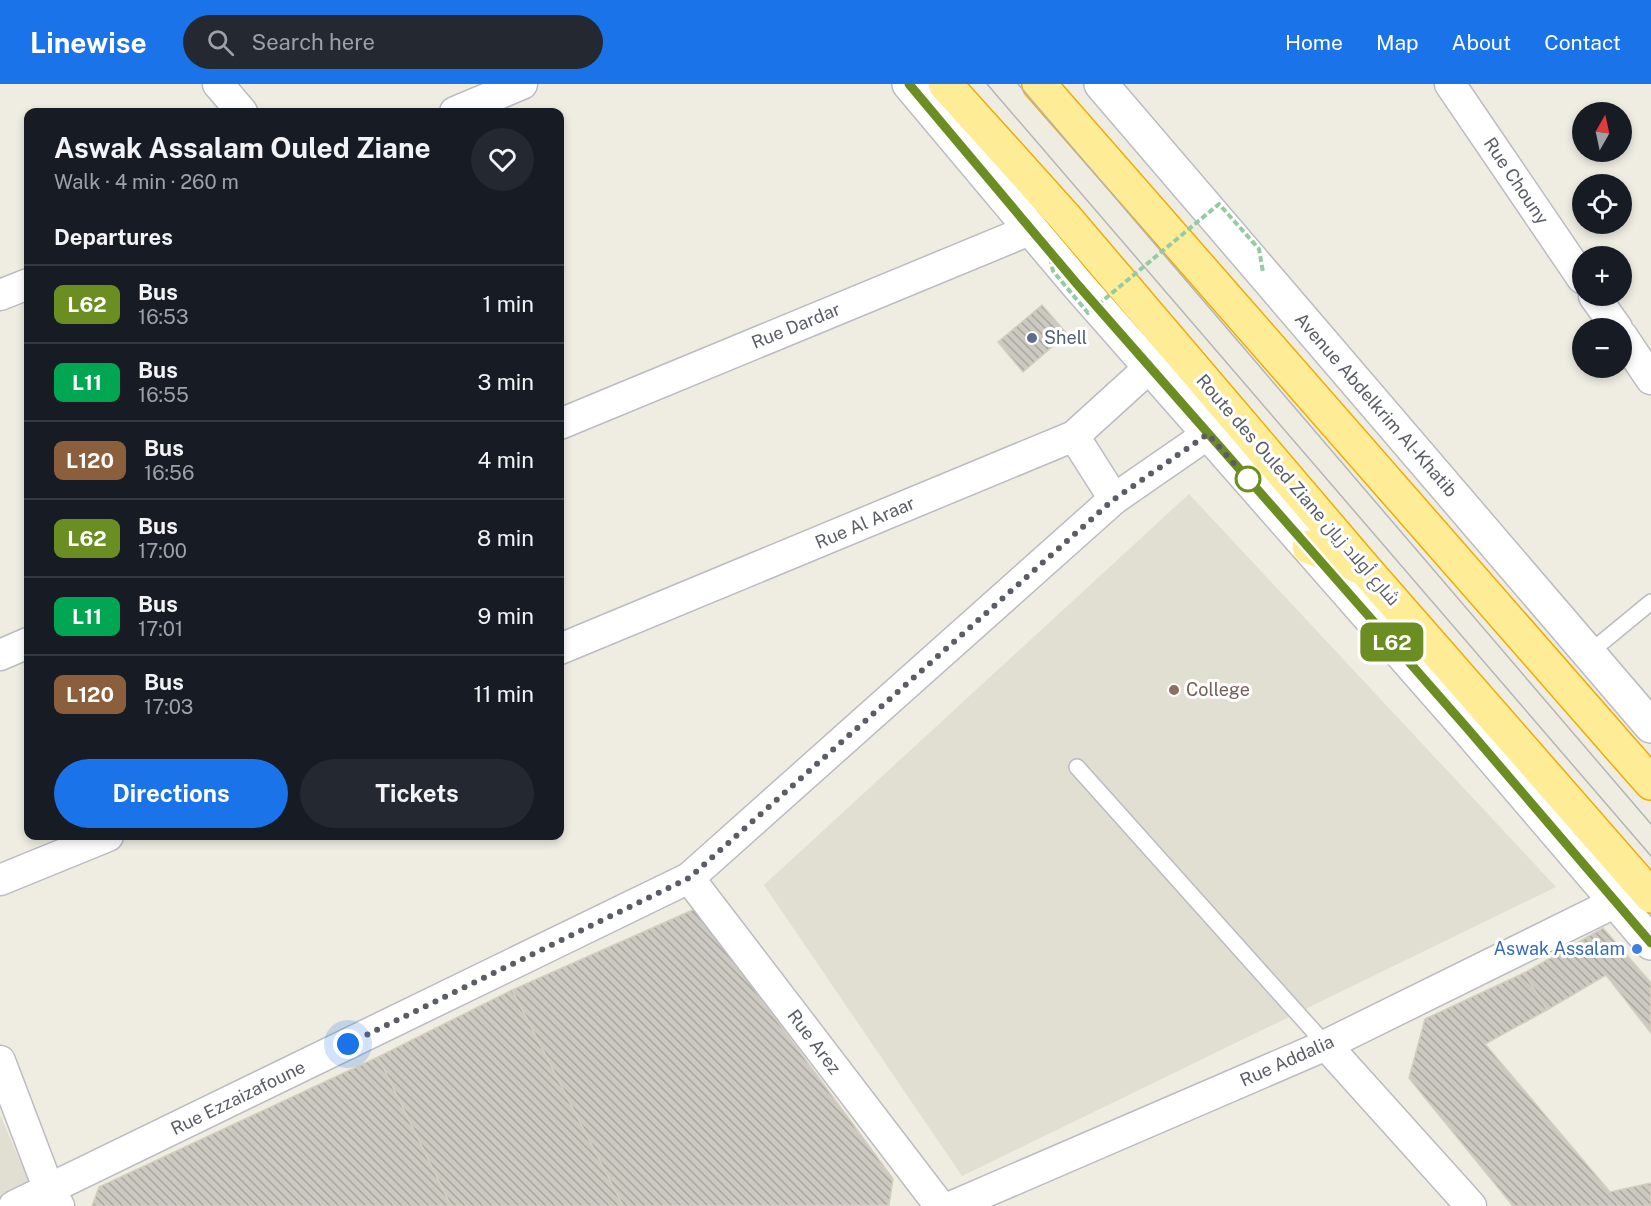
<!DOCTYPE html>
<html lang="en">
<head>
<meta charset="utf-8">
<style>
	body { margin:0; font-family:"Public Sans",Cairo,sans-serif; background:#242831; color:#f1f3f6; height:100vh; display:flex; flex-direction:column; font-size:22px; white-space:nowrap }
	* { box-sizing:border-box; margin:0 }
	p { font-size:20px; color:#9ea1a6 }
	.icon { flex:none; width:33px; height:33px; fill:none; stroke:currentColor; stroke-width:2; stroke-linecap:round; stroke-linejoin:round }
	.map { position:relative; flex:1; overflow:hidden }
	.side { position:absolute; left:24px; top:24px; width:540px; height:732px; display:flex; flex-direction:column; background:#171b24; border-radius:12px; box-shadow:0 3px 9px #0003 }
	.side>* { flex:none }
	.badge { padding:0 12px; border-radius:9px; font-size:21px; line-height:39px }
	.needle { width:39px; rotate:9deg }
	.tools { position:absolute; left:1572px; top:18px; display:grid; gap:12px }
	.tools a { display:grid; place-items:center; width:60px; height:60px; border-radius:50%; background:#171b24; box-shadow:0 3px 9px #0003; font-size:30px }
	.you { position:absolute; width:30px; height:30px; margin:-15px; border:4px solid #fff; border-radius:50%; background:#1a73e8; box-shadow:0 0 0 9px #1a73e833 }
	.map>.badge { position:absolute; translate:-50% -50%; box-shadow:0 0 0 3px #fff }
	h2 { padding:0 30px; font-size:22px; line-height:54px }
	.round { display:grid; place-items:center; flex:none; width:63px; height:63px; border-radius:32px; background:#242831 }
	.summary { display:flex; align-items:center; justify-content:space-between; height:102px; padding:0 30px }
	h1 { font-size:28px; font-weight:700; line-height:45px }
	.button { display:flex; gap:12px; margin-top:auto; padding:12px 30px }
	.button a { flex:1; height:69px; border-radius:36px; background:#1a73e8; color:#fff; font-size:24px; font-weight:700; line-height:69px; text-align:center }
	.button a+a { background:#242831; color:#f1f3f6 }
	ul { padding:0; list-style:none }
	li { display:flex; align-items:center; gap:18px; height:78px; padding:0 30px; border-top:2px solid #363941 }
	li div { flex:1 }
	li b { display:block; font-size:22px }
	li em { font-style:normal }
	li .badge { min-width:66px; font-weight:700; text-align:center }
	header { display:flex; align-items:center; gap:36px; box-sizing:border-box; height:84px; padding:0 30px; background:#1a73e8; color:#fff }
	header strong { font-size:28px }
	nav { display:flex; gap:33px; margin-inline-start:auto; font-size:21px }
	.search { width:420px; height:54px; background:#242831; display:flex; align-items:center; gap:15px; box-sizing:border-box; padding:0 21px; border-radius:33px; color:#9ea1a6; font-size:22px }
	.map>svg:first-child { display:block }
	.education { fill:#e1ded2 }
	.building { fill:url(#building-back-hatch); stroke:#d4cebf; stroke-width:1.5 }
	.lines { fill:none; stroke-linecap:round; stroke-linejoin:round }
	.service-casing { stroke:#babcc2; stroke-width:18 }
	.minor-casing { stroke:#babcc2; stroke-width:33 }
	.tertiary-casing { stroke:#babcc2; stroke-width:36 }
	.trunk-casing { stroke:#f0ac00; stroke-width:36 }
	.service { stroke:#fff; stroke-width:15 }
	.minor { stroke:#fff; stroke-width:30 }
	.tertiary { stroke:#fff; stroke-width:33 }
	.trunk { stroke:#ffec97; stroke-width:33 }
	.tram { stroke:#b4b5b5; stroke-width:1.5 }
	.path-bridge { stroke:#94caa4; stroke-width:4; stroke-dasharray:6 3; stroke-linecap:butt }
	.line-casing { stroke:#fff; stroke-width:14 }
	.line { stroke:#6b8e23; stroke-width:9 }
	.walk { stroke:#5a5e64; stroke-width:6; stroke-dasharray:0 10.8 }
	.service-dot { fill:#5c6f8a; stroke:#fff; stroke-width:2 }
	.stop-dot { fill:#fff; stroke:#6b8e23; stroke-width:3 }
	.education-dot { fill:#8d6e63; stroke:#fff; stroke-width:2 }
	.shop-dot { fill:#3f7fe0; stroke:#fff; stroke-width:2 }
	.labels { text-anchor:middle; stroke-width:6; stroke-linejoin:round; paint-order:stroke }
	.street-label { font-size:18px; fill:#5a5e64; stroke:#fff }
	.service-label { font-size:18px; fill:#4e5e75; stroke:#fff; text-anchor:start }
	.education-label { font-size:18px; fill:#785e54; stroke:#fff; text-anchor:start }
	.shop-label { font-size:18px; fill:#366cbe; stroke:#fff; text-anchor:end }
</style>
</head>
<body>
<header>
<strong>Linewise</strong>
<div class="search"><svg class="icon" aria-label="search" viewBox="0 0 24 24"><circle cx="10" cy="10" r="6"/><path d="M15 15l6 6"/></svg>Search here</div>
<nav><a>Home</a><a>Map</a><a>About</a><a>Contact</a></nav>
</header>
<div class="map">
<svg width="1651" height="1122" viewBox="0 0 1651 1122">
	<defs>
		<pattern id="building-back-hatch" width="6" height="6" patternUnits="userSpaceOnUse" patternTransform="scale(1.5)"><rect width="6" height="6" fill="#ccc9c1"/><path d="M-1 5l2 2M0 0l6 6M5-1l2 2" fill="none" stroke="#a9a6a0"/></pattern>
	</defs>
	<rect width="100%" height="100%" fill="#efece2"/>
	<g class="education">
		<polygon points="1189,410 1556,803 962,1092 764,801"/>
		<polygon points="0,1031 30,1100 0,1114"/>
	</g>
	<g class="building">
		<polygon points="1042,221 1067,250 1023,288 998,258"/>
		<polygon points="695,825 893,1095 889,1121 623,1122 512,906"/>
		<polygon points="1603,844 1651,899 1651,949 1606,891 1547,926 1524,889"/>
		<polygon points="1524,889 1547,926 1485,960 1610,1108 1651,1099 1651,1122 1513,1122 1409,994 1425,935"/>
		<polygon points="512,906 623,1122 451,1122 378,973"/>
		<polygon points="378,973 451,1122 92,1122 99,1103"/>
	</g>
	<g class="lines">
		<g class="service-casing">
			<g id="service">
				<polyline points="1589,569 1651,518"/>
				<polyline points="1077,683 1326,961"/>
			</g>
		</g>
		<g class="minor-casing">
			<g id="minor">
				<polyline points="218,0 242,28"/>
				<polyline points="1450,0 1582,194"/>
				<polyline points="455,28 522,0"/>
				<polyline points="0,211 28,200"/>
				<polyline points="1594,212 1617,244"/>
				<polyline points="1622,252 1651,295"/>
				<polyline points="560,340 1032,145"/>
				<polyline points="1074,352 1114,415"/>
				<polyline points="560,565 1074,352 1151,282"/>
				<polyline points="0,571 28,559"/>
				<polyline points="689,794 940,1122"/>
				<polyline points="0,796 108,752"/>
				<polyline points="1326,961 1471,1122"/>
				<polyline points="0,977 49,1106 59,1122"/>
				<polyline points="14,1122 689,794 1114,415 1208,350"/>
				<polyline points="953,1122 1326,961 1616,818"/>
			</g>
		</g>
		<g class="tertiary-casing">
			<g id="tertiary">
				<polyline points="909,0 1077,200 1467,644 1651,859"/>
				<polyline points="1101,0 1651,642"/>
			</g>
		</g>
		<g class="trunk-casing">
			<g id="trunk">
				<polyline points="945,0 1064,132 1364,484 1651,812"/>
				<polyline points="1039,0 1651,699"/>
				<polyline points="1309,463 1360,483"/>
			</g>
		</g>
		<use href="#service" class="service"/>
		<use href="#minor" class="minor"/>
		<use href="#tertiary" class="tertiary"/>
		<use href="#trunk" class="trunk"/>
		<g class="tram">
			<polyline points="987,0 1651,772"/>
			<polyline points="1018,0 1651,740"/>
		</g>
		<polyline class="path-bridge" points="1048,165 1053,187 1088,229 1219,120 1259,165 1263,188"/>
	</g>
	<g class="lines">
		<g class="line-casing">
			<polyline id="line" points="909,0 1077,200 1467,644 1651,859"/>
		</g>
		<use href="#line" class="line"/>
		<polyline class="walk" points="348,960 689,794 1113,416 1208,350 1251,399 1248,395"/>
	</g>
	<circle class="service-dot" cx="1032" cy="254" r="6"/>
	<circle class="stop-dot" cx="1248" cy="395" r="12"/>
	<circle class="education-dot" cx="1174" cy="606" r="6"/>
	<circle class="shop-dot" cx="1637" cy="865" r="6"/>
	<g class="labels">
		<g class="street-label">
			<text transform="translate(1516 97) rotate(56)" y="6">Rue Chouny</text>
			<text transform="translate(796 242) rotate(-22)" y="6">Rue Dardar</text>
			<text transform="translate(1376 321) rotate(49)" y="6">Avenue Abdelkrim Al-Khatib</text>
			<text transform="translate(1298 406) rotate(49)" y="6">Route des Ouled Ziane شارع أولاد زيان</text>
			<text transform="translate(865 439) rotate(-23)" y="6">Rue Al Araar</text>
			<text transform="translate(814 958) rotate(53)" y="6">Rue Arez</text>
			<text transform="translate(1287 977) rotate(-24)" y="6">Rue Addalia</text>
			<text transform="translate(238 1014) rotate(-26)" y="6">Rue Ezzaizafoune</text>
		</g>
		<g class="service-label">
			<text x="1044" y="260">Shell</text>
		</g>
		<g class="education-label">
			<text x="1186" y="612">College</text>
		</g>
		<g class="shop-label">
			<text x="1625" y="871">Aswak Assalam</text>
		</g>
	</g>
</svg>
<div class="tools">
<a><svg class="needle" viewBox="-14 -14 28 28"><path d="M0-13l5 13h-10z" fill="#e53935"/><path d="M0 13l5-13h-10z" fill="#9ea1a6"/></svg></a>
<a><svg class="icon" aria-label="locate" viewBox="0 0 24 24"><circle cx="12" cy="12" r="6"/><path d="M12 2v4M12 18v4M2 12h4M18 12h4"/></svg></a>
<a>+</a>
<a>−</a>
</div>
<div class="you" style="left:348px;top:960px"></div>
<b class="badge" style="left:1392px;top:558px;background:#6b8e23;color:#fff">L62</b>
<section class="side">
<div class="summary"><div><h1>Aswak Assalam Ouled Ziane</h1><p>Walk · 4 min · 260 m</p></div><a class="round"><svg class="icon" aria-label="heart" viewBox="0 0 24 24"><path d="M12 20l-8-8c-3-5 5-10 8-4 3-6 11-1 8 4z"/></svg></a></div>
<h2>Departures</h2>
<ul>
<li><span class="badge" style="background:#6b8e23;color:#fff">L62</span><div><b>Bus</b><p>16:53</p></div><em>1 min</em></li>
<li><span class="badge" style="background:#00a651;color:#fff">L11</span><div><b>Bus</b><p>16:55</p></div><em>3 min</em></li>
<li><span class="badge" style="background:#8b5e3c;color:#fff">L120</span><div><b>Bus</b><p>16:56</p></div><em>4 min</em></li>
<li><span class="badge" style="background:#6b8e23;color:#fff">L62</span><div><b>Bus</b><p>17:00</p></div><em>8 min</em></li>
<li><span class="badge" style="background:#00a651;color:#fff">L11</span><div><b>Bus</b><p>17:01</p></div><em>9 min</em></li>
<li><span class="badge" style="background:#8b5e3c;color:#fff">L120</span><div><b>Bus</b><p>17:03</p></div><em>11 min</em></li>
</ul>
<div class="button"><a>Directions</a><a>Tickets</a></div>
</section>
</div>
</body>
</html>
